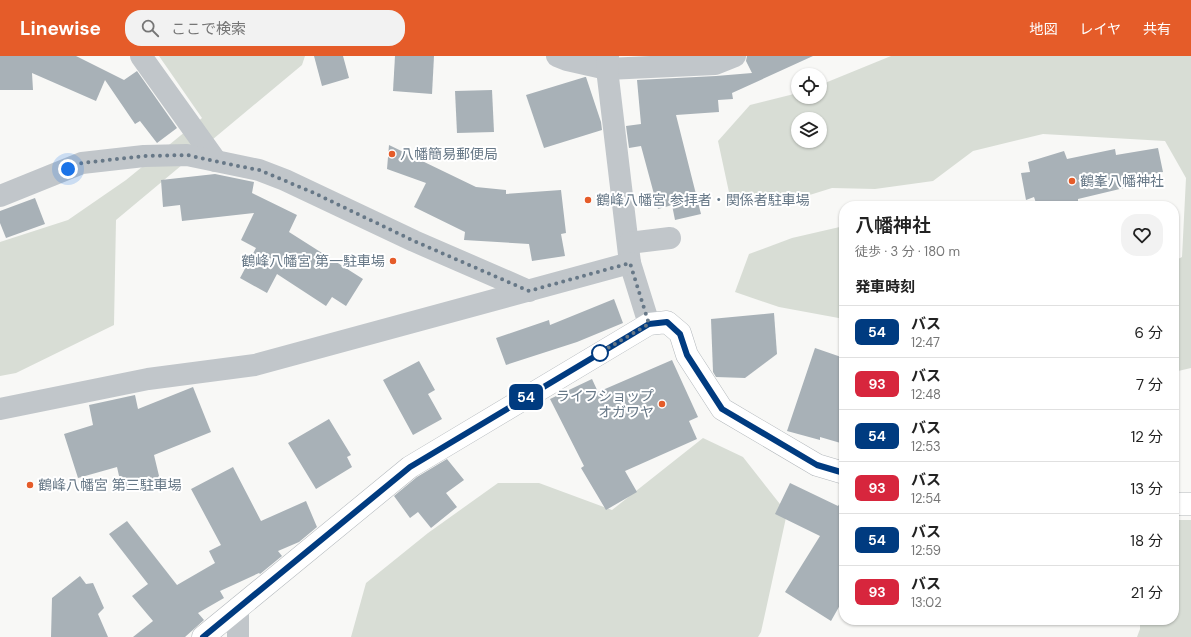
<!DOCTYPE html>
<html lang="ja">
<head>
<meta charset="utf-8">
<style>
	body { margin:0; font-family:"DM Sans","Noto Sans JP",sans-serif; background:#f2f2f2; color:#222; height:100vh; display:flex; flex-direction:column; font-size:15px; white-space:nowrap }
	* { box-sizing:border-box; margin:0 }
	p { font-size:13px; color:#767676 }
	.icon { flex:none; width:22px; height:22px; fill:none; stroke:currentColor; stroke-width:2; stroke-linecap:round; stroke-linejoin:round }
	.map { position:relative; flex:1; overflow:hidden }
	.side { position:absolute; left:839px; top:145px; width:340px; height:424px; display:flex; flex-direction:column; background:#fff; border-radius:16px; box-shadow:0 1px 3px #0004 }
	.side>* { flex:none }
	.badge { padding:0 8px; border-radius:6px; font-size:14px; line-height:26px }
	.fabs { position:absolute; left:791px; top:12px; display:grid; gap:8px }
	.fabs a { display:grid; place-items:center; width:36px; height:36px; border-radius:50%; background:#fff; box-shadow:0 1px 3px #0004; font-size:20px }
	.you { position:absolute; width:20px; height:20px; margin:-10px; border:3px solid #fff; border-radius:50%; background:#1a73e8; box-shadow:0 0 0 6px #1a73e833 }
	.map>.badge { position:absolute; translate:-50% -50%; box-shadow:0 0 0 2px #fff }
	h2 { padding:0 16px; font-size:15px; line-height:36px }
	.round { display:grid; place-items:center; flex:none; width:42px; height:42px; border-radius:16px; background:#f2f2f2 }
	.headline { display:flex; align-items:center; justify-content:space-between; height:68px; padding:0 16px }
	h1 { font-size:19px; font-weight:600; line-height:30px }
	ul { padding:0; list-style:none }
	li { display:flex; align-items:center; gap:12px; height:52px; padding:0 16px; border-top:1px solid #e0e0e0 }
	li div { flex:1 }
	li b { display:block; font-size:15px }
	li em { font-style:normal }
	li .badge { min-width:44px; font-weight:700; text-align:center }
	header { display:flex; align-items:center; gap:24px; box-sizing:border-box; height:56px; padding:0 20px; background:#e55c29; color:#fff }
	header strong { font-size:19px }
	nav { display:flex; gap:22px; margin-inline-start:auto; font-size:14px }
	.search { width:280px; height:36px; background:#f2f2f2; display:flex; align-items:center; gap:10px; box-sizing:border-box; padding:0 14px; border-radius:16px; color:#767676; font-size:15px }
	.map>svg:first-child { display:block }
	.green { fill:#d8ddd5; fill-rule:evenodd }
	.building { fill:#a8b1b7 }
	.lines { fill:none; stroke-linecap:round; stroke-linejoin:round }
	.major-casing { stroke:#b3b8bc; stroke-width:23 }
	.minor { stroke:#c1c6ca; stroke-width:22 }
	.major { stroke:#fff; stroke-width:22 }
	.line-casing { stroke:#fff; stroke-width:9 }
	.line { stroke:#003b80; stroke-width:6 }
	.walk { stroke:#677887; stroke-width:4; stroke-dasharray:0 7.2 }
	.poi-dot { fill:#e55c29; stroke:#fff; stroke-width:1.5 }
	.stop-dot { fill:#fff; stroke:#003b80; stroke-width:2 }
	.labels { text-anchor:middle; stroke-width:4; stroke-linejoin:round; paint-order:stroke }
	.poi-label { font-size:14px; fill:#677887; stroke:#fff; text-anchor:start }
</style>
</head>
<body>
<header>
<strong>Linewise</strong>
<div class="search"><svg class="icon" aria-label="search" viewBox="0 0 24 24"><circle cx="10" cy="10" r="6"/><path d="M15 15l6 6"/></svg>ここで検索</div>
<nav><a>地図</a><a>レイヤ</a><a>共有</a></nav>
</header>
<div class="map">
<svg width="1191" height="581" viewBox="0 0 1191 581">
	<rect width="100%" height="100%" fill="#f8f8f6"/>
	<g class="green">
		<polygon points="159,0 305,0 302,9 116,164 114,269 16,317 0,320 0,186 68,164 126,124 202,62"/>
		<path d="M891,0H1191V312L1174,316V205L1182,201L1186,122L1165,85L1043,78L973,95L933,125L875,133L832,132L784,147L730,141L718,85L750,49L798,37V41H820V29ZM798,63H820V85H798Z"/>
		<polygon points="844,170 844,263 779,251 735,236 749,198 792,182"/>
		<polygon points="703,382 743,401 787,457 761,576 758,581 351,581 366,527 428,477 498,427 539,427 612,454"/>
		<polygon points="1174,464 1191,464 1191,581 1137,581 1140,573 1140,564 1174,564"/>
	</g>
	<g class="building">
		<polygon points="0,0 76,0 124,24 137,15 177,72 157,87 140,65 135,68 105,24 96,45 32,17 33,34 0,34"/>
		<polygon points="314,0 343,0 349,22 322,30"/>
		<polygon points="395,0 434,0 432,38 393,35"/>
		<polygon points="747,0 813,0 732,37 733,43 718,44 719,56 676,59 701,158 675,164 672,149 658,153 641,90 629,92 626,70 641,68 637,24 716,20 752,17 746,5"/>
		<polygon points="585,21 586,21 601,66 602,74 544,92 526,39"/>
		<polygon points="492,34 494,76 457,77 455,35"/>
		<polygon points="389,89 476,131 506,134 506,138 561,134 566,177 561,178 565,200 532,205 529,188 464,184 465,176 414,151 426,127 387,113"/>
		<polygon points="1158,92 1163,116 1122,123 1124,132 1078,143 1078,148 1066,150 1037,150 1034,141 1026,144 1021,117 1030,116 1028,106 1064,95 1067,103 1115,93 1116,99"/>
		<polygon points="215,118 254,126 252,137 297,159 289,176 363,223 346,250 332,241 326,250 277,218 267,237 240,222 256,192 241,184 254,157 182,165 180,149 163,151 161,124"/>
		<polygon points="35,142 45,168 6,182 0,167 0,155"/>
		<polygon points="614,243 623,267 577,286 506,309 496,282 549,264 550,269"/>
		<polygon points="774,257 777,298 745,322 716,321 713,316 711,263"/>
		<polygon points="815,292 844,302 844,388 820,381 820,384 787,375"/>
		<polygon points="672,304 698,361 689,365 697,383 625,415 637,436 606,454 581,412 584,410 550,343 592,323 598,336"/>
		<polygon points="419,305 435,334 428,338 442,363 413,379 383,324"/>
		<polygon points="193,331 211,376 154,399 160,424 122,433 117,411 78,422 64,378 93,369 89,349 135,339 138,353"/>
		<polygon points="329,363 351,399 347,401 352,411 316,433 288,387"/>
		<polygon points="447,403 464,424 446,437 457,451 431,472 418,456 410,462 394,440 417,421"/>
		<polygon points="233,411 261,465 306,445 317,471 299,486 278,495 282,500 260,518 259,517 220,535 224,542 198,557 204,564 185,581 133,581 153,565 132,540 148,528 109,478 127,465 177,529 215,507 209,495 221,489 191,433"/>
		<polygon points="790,427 838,450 844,441 844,542 831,565 785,536 820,480 775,458"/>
		<polygon points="80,520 86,528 93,527 104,552 98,558 108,581 51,581 52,542"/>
	</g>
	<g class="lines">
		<g class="major-casing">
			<g id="major">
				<polyline points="1174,448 1191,448"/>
				<polyline points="203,581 410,411 649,268 667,266 680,277 687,299 722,353 817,409 844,417"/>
			</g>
		</g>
		<g class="minor">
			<polyline points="141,0 216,105"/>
			<polyline points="557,0 567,4 607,13 715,8 735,0"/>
			<polyline points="608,0 607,13 630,207 649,268"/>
			<polyline points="0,140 82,107 144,100 187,99 259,114 285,124 414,185 529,235"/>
			<polyline points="629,187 670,182"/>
			<polyline points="0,353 148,323 255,309 630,207"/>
			<polyline points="238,581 238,552"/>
		</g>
		<use href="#major" class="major"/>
	</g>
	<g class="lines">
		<g class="line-casing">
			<polyline id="line" points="203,581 410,411 649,268 667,266 680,278 687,299 722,353 817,409 844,417"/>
		</g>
		<use href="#line" class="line"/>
		<polyline class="walk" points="68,113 82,107 144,100 187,99 238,110 259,114 312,136 414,185 529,235 630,207 649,268 596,299 600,297"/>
	</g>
	<g class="poi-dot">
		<circle cx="392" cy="98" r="4"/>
		<circle cx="1072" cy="125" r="4"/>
		<circle cx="588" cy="144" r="4"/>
		<circle cx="393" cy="205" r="4"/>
		<circle cx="662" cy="348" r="4"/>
		<circle cx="30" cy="429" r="4"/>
	</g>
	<circle class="stop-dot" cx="600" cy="297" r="8"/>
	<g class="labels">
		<g class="poi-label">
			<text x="400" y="103">八幡簡易郵便局</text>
			<text x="1080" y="130">鶴峯八幡神社</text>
			<text x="596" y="149">鶴峰八幡宮 参拝者・関係者駐車場</text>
			<text x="385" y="210" text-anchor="end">鶴峰八幡宮 第一駐車場</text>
			<text x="654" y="345" text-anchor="end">ライフショップ<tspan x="654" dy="16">オガワヤ</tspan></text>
			<text x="38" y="434">鶴峰八幡宮 第三駐車場</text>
		</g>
	</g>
</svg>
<div class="fabs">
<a><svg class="icon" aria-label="locate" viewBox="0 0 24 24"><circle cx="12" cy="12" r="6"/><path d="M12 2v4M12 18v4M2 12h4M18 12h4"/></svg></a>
<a><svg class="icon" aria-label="layers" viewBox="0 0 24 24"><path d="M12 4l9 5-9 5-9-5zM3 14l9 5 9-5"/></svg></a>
</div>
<div class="you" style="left:68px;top:113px"></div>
<b class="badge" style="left:526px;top:341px;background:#003b80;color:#fff">54</b>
<section class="side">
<div class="headline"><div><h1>八幡神社</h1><p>徒歩 · 3 分 · 180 m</p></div><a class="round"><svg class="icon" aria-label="heart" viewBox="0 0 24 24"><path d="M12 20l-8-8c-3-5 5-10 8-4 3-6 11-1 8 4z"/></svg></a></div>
<h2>発車時刻</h2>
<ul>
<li><span class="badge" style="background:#003b80;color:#fff">54</span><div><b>バス</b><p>12:47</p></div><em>6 分</em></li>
<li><span class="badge" style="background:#d7263d;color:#fff">93</span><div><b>バス</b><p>12:48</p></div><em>7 分</em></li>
<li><span class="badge" style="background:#003b80;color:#fff">54</span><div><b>バス</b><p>12:53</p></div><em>12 分</em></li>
<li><span class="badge" style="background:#d7263d;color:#fff">93</span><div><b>バス</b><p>12:54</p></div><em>13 分</em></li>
<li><span class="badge" style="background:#003b80;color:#fff">54</span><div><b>バス</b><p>12:59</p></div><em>18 分</em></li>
<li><span class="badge" style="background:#d7263d;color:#fff">93</span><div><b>バス</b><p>13:02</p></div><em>21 分</em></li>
</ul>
</section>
</div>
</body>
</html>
